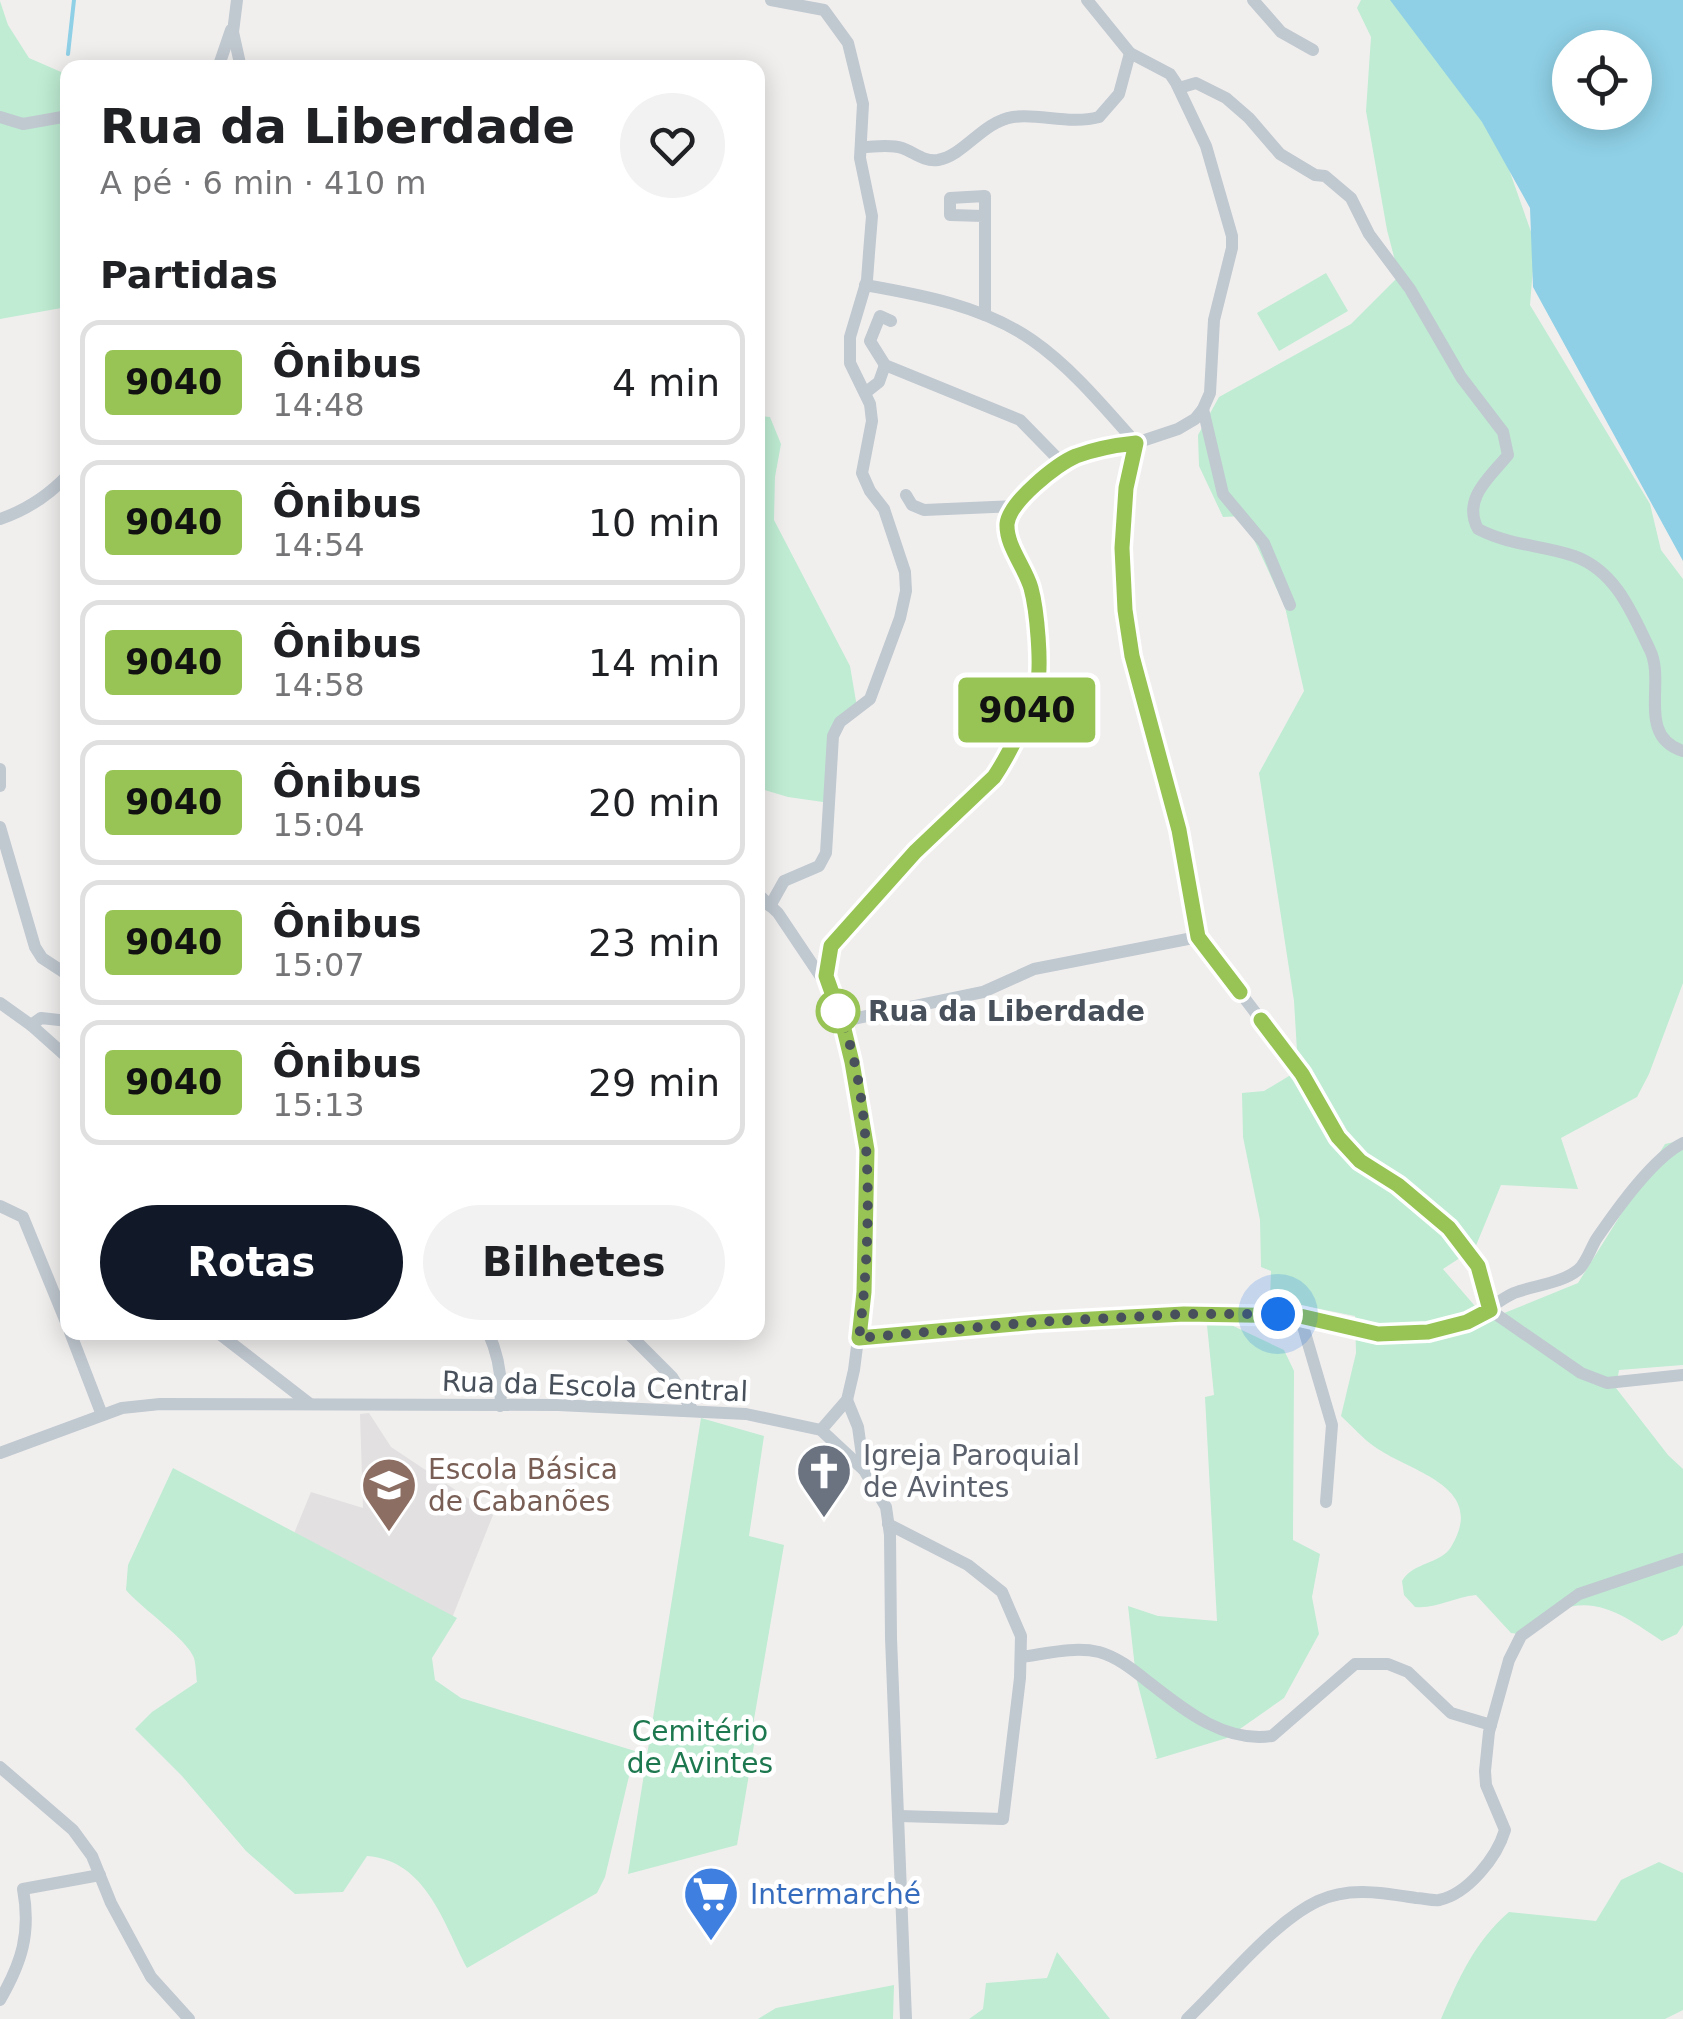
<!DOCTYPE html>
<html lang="pt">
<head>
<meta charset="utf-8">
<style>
	body { margin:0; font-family:"DejaVu Sans",sans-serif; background:#f2f2f2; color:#202124; height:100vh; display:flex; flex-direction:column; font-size:38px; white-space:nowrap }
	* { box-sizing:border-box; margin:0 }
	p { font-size:32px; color:#757577 }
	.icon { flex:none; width:55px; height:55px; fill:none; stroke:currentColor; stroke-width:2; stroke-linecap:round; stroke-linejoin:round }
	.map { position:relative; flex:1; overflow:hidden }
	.details { position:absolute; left:60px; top:60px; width:705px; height:1280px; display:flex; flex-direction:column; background:#fff; border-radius:20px; box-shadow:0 5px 25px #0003 }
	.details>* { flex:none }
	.badge { padding:0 20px; border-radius:8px; font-size:35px; line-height:65px }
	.buttons { position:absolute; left:1552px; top:30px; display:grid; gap:20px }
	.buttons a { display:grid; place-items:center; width:100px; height:100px; border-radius:50%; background:#fff; box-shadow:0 5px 25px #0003; font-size:50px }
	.you { position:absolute; width:50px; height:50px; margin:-25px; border:8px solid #fff; border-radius:50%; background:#1a73e8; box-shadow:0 0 0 15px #1a73e833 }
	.map>.badge { position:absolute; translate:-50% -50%; box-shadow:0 0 0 5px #fff }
	h2 { padding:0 40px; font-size:38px; line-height:90px }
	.round { display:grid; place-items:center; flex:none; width:105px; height:105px; border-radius:52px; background:#f2f2f2 }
	.summary { display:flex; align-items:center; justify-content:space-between; height:170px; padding:0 40px }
	h1 { font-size:48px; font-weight:700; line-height:75px }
	.cta { display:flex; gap:20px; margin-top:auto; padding:20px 40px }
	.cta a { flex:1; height:115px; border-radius:60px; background:#111827; color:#fff; font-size:40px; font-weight:700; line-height:115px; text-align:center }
	.cta a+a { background:#f2f2f2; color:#202124 }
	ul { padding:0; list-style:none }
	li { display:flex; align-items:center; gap:30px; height:125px; margin:0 20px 15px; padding:0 20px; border:5px solid #e0e0e0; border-radius:20px }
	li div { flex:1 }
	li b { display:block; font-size:38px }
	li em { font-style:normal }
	li .badge { min-width:110px; font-weight:700; text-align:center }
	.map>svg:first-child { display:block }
	.education { fill:#e2e0e0 }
	.green { fill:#bfecd3 }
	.water { fill:#8fd0e6; fill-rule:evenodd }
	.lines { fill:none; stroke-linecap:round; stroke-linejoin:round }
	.stream { stroke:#8fd0e6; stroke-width:4 }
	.minor { stroke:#c0c8d0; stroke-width:12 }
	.line-casing { stroke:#fff; stroke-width:22 }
	.line { stroke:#98c455; stroke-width:15 }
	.walk { stroke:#48515b; stroke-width:10; stroke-dasharray:0 18 }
	.stop-dot { fill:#fff; stroke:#98c455; stroke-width:5 }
	.labels { text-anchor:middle; stroke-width:9; stroke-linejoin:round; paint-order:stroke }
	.stop-label { font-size:28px; font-weight:bold; fill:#48515b; stroke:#fff; text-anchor:start }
	.street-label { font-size:28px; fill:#48515b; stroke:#fff }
	.worship-label { font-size:28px; fill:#5b616d; stroke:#fff; text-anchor:start }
	.education-label { font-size:28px; fill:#785e54; stroke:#fff; text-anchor:start }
	.park-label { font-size:28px; fill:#1d784f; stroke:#fff }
	.shop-label { font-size:28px; fill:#366cbe; stroke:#fff; text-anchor:start }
</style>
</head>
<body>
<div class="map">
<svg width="1683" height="2019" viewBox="0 0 1683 2019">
	<rect width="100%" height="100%" fill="#f1efee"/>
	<polygon class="education" points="369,1413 391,1447 493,1515 452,1618 286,1553 311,1492 363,1508 360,1414"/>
	<g class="green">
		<path d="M1361,0H1399L1508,149L1506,161L1535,243L1530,305L1650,504L1661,550L1683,579V983L1649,1074L1637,1097L1561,1138L1578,1189L1501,1185L1475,1248L1443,1269L1487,1320L1578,1283L1665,1144L1683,1140V1365L1619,1370L1616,1388L1668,1455L1683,1469V1625L1677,1634L1662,1641C1631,1621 1598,1593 1558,1611C1547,1616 1536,1627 1526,1635L1511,1633L1476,1595C1454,1597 1437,1609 1415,1607L1404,1595L1402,1581C1413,1562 1441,1564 1451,1547C1488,1486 1412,1473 1375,1447C1363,1439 1352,1426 1341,1416L1356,1353L1355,1316L1270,1299L1271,1271L1261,1267L1260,1220L1243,1137L1242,1093L1264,1091L1294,1073L1297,1051L1294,1001L1259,773L1304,691L1285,607L1243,516L1223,517L1199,466L1198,435L1219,397L1351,324L1399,276L1387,230L1366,111L1371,37L1357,8Z"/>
		<polygon points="0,1 8,25 29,58 68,75 67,307 0,319"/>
		<polygon points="1326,273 1348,311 1279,351 1257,313"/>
		<polygon points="758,416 770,417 781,444 775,477 774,520 850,666 858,713 833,725 830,803 788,797 758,788"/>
		<polygon points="1229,1324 1284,1350 1294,1371 1293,1540 1320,1554 1312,1597 1319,1634 1284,1698 1227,1738 1157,1759 1154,1759 1157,1758 1136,1677 1128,1606 1158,1616 1217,1621 1205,1397 1214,1395 1207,1325"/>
		<polygon points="701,1418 764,1436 749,1536 784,1545 753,1725 757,1727 737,1845 628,1874"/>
		<path d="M173,1468L457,1618L432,1658L435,1680L461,1698L635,1751L605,1877L597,1893L467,1968C444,1924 426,1860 367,1856L343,1892L295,1894L246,1851L182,1776L135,1729L152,1712L197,1682C196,1675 196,1665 194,1658C186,1638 142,1609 126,1590L128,1565Z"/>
		<path d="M1659,1862L1683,1873V2010L1665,2019H1441C1459,1978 1475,1941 1509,1912L1596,1921L1621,1880Z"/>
		<polygon points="1057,1952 1110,2019 969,2019 983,2009 986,1983 1047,1978"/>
		<polygon points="894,1985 893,2019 758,2019 776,2008"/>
	</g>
	<path class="water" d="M1390,0H1683V561L1533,287L1530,208L1482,122ZM1570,48H1635V112H1570Z"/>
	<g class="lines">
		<polyline class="stream" points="68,54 74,0"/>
		<g class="minor">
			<polyline points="237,0 233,32 241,68"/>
			<polyline points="1253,0 1281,32 1313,50"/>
			<polyline points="218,68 231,30"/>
			<path d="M1179,88L1196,83L1226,98L1249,118L1280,154L1315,175L1325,176L1351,198L1369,234L1410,289L1461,377L1503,432L1508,455C1489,478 1462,499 1478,529C1511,546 1542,545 1574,556C1616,571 1632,613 1650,650C1666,682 1636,736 1683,751"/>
			<polyline points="0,117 23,124 68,116"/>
			<path d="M862,147C874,147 890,144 902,148C914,152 923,162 938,160C965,155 982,122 1013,117C1039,113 1070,125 1099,117L1119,94L1130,53"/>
			<polyline points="984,216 950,215 950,198 985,196 985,315"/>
			<path d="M865,285C922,295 983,306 1032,340C1071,367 1104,407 1136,443"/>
			<polyline points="891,321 880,316 870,341 885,365 1020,420 1062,463"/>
			<polyline points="865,393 879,382 885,365"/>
			<polyline points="1203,409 1223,494 1264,543 1290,605"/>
			<polyline points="1136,443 1126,488 1122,548 1125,610 1132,656 1179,830 1198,937 1302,1074 1339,1137 1360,1161 1399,1185 1449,1229 1478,1266 1490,1310"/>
			<polyline points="906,495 912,505 924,510 1016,506"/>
			<path d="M0,519C27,510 48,496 68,475"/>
			<polyline points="0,769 0,786"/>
			<polyline points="0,827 35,947 42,958 68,975"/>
			<polyline points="758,894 778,913 827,986"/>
			<polyline points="770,906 784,881 819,866 826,853 833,736 840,722 870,699 900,618 906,591 905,572 884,509 870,491 862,473 872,421 870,404 850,363 850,337 867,280 869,253 872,216 860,158 863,104 848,43 824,10 771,0"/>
			<polyline points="0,1003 31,1025 68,1058"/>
			<polyline points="843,1021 983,992 1034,969 1198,937"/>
			<polyline points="31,1025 41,1018 68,1021"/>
			<polyline points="0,1206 23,1217 68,1327"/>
			<polyline points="1490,1310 1581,1373 1607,1383 1683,1375"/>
			<polyline points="1300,1316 1332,1425 1326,1502"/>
			<polyline points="70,1332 102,1415"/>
			<polyline points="217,1332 310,1404"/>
			<path d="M488,1332C499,1356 503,1380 500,1406"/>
			<polyline points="627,1332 672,1377 693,1411"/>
			<path d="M859,1338C988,1321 1122,1311 1252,1313C1327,1314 1395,1351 1469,1320C1485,1314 1498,1300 1514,1293C1535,1285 1560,1284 1578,1270C1586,1264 1591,1247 1597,1238C1617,1209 1653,1158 1683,1143"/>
			<polyline points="847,1400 858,1427 864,1470"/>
			<polyline points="821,1430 847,1400 854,1370 864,1292 867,1150 852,1062 843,1021 826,976 831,945 915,852 994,777 1034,697 1038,671 1033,601 1031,588 1007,533 1007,518 1022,498 1062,463 1077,455 1136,443 1178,429 1195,419 1203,409 1210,393 1214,320 1232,248 1232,236 1206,146 1176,83 1170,74 1130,53 1087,0"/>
			<polyline points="0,1453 122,1408 160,1404 558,1405 746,1414 821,1430 864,1470 886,1507 890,1535 891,1638 906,2019"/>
			<polyline points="888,1524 968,1565 1002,1592 1021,1636 1020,1678 1003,1819 899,1816"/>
			<path d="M1021,1657C1045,1654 1074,1646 1099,1652C1117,1657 1132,1669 1146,1680C1183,1709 1223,1743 1272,1736L1355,1664H1388L1408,1672L1451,1713L1491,1725"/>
			<polyline points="0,1767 73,1830 92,1856 111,1903 151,1977 189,2019"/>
			<path d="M0,2000C22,1962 31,1933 23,1889L100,1875"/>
			<path d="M1187,2019C1224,1984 1273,1922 1318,1901C1349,1886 1384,1893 1416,1898C1422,1898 1433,1901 1439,1900C1468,1894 1497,1857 1505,1830L1486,1785L1485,1771L1489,1732L1509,1660L1521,1636L1579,1594L1683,1559"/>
		</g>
	</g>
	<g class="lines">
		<g class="line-casing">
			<path id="line" d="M1240,992L1198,937L1179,830L1132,656L1125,610L1122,548L1126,488L1136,443C1116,445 1095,449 1076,456C1057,464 1009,502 1007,524C1006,546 1025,567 1031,588C1037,610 1042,666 1037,687C1032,709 1007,758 994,777L915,852L831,946L826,976L842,1021L852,1062L867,1150L864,1292L859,1338L1037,1322L1184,1314L1300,1316L1378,1334L1428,1332L1467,1322L1490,1310L1478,1266L1449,1228L1398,1185L1360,1161L1338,1137L1302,1074L1261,1020"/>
		</g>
		<use href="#line" class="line"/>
		<path class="walk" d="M838,1011C876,1097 871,1245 859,1338L1037,1322L1184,1314H1278"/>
	</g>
	<defs>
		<g id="church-pin" transform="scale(2.875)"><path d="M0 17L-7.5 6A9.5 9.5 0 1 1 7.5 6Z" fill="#6b7280" stroke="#fff"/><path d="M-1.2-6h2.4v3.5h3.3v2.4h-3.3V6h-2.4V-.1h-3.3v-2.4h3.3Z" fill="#fff"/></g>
		<g id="school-pin" transform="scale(2.875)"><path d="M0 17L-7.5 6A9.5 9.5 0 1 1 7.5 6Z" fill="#8d6e63" stroke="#fff"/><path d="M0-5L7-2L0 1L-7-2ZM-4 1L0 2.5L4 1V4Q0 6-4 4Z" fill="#fff"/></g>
		<g id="supermarket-pin" transform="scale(2.875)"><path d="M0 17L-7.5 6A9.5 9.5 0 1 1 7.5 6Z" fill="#3f7fe0" stroke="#fff"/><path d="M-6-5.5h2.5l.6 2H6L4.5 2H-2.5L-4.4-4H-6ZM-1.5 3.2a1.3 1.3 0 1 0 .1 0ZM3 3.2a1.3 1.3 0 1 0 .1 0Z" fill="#fff"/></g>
	</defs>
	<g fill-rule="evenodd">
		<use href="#church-pin" x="824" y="1471"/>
		<use href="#school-pin" x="389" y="1485"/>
		<use href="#supermarket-pin" x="711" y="1894"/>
	</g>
	<circle class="stop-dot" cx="838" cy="1011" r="20"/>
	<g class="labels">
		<g class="stop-label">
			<text x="868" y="1021">Rua da Liberdade</text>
		</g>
		<g class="street-label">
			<text transform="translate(595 1386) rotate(2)" y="10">Rua da Escola Central</text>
		</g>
		<g class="worship-label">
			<text x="863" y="1465">Igreja Paroquial<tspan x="863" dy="32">de Avintes</tspan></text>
		</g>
		<g class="education-label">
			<text x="428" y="1479">Escola Básica<tspan x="428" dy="32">de Cabanões</tspan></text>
		</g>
		<g class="park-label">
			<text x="700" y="1741">Cemitério<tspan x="700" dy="32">de Avintes</tspan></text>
		</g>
		<g class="shop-label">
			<text x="750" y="1904">Intermarché</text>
		</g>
	</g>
</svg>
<div class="buttons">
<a><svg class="icon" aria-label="locate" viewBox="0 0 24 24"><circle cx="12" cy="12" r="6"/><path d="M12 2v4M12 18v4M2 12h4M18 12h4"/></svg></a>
</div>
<div class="you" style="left:1278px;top:1314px"></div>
<b class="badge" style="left:1027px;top:710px;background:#98c455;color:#111">9040</b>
<section class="details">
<div class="summary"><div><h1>Rua da Liberdade</h1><p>A pé · 6 min · 410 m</p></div><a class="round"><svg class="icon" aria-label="heart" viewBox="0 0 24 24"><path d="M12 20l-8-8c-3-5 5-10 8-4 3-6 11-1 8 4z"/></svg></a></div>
<h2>Partidas</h2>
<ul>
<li><span class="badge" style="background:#98c455;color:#111">9040</span><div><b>Ônibus</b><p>14:48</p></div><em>4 min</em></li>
<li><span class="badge" style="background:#98c455;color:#111">9040</span><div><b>Ônibus</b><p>14:54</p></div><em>10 min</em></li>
<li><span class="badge" style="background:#98c455;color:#111">9040</span><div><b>Ônibus</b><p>14:58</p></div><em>14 min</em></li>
<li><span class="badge" style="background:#98c455;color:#111">9040</span><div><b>Ônibus</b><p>15:04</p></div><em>20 min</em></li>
<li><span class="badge" style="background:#98c455;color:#111">9040</span><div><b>Ônibus</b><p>15:07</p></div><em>23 min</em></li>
<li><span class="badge" style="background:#98c455;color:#111">9040</span><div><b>Ônibus</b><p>15:13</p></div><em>29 min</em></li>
</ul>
<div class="cta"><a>Rotas</a><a>Bilhetes</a></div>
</section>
</div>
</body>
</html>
